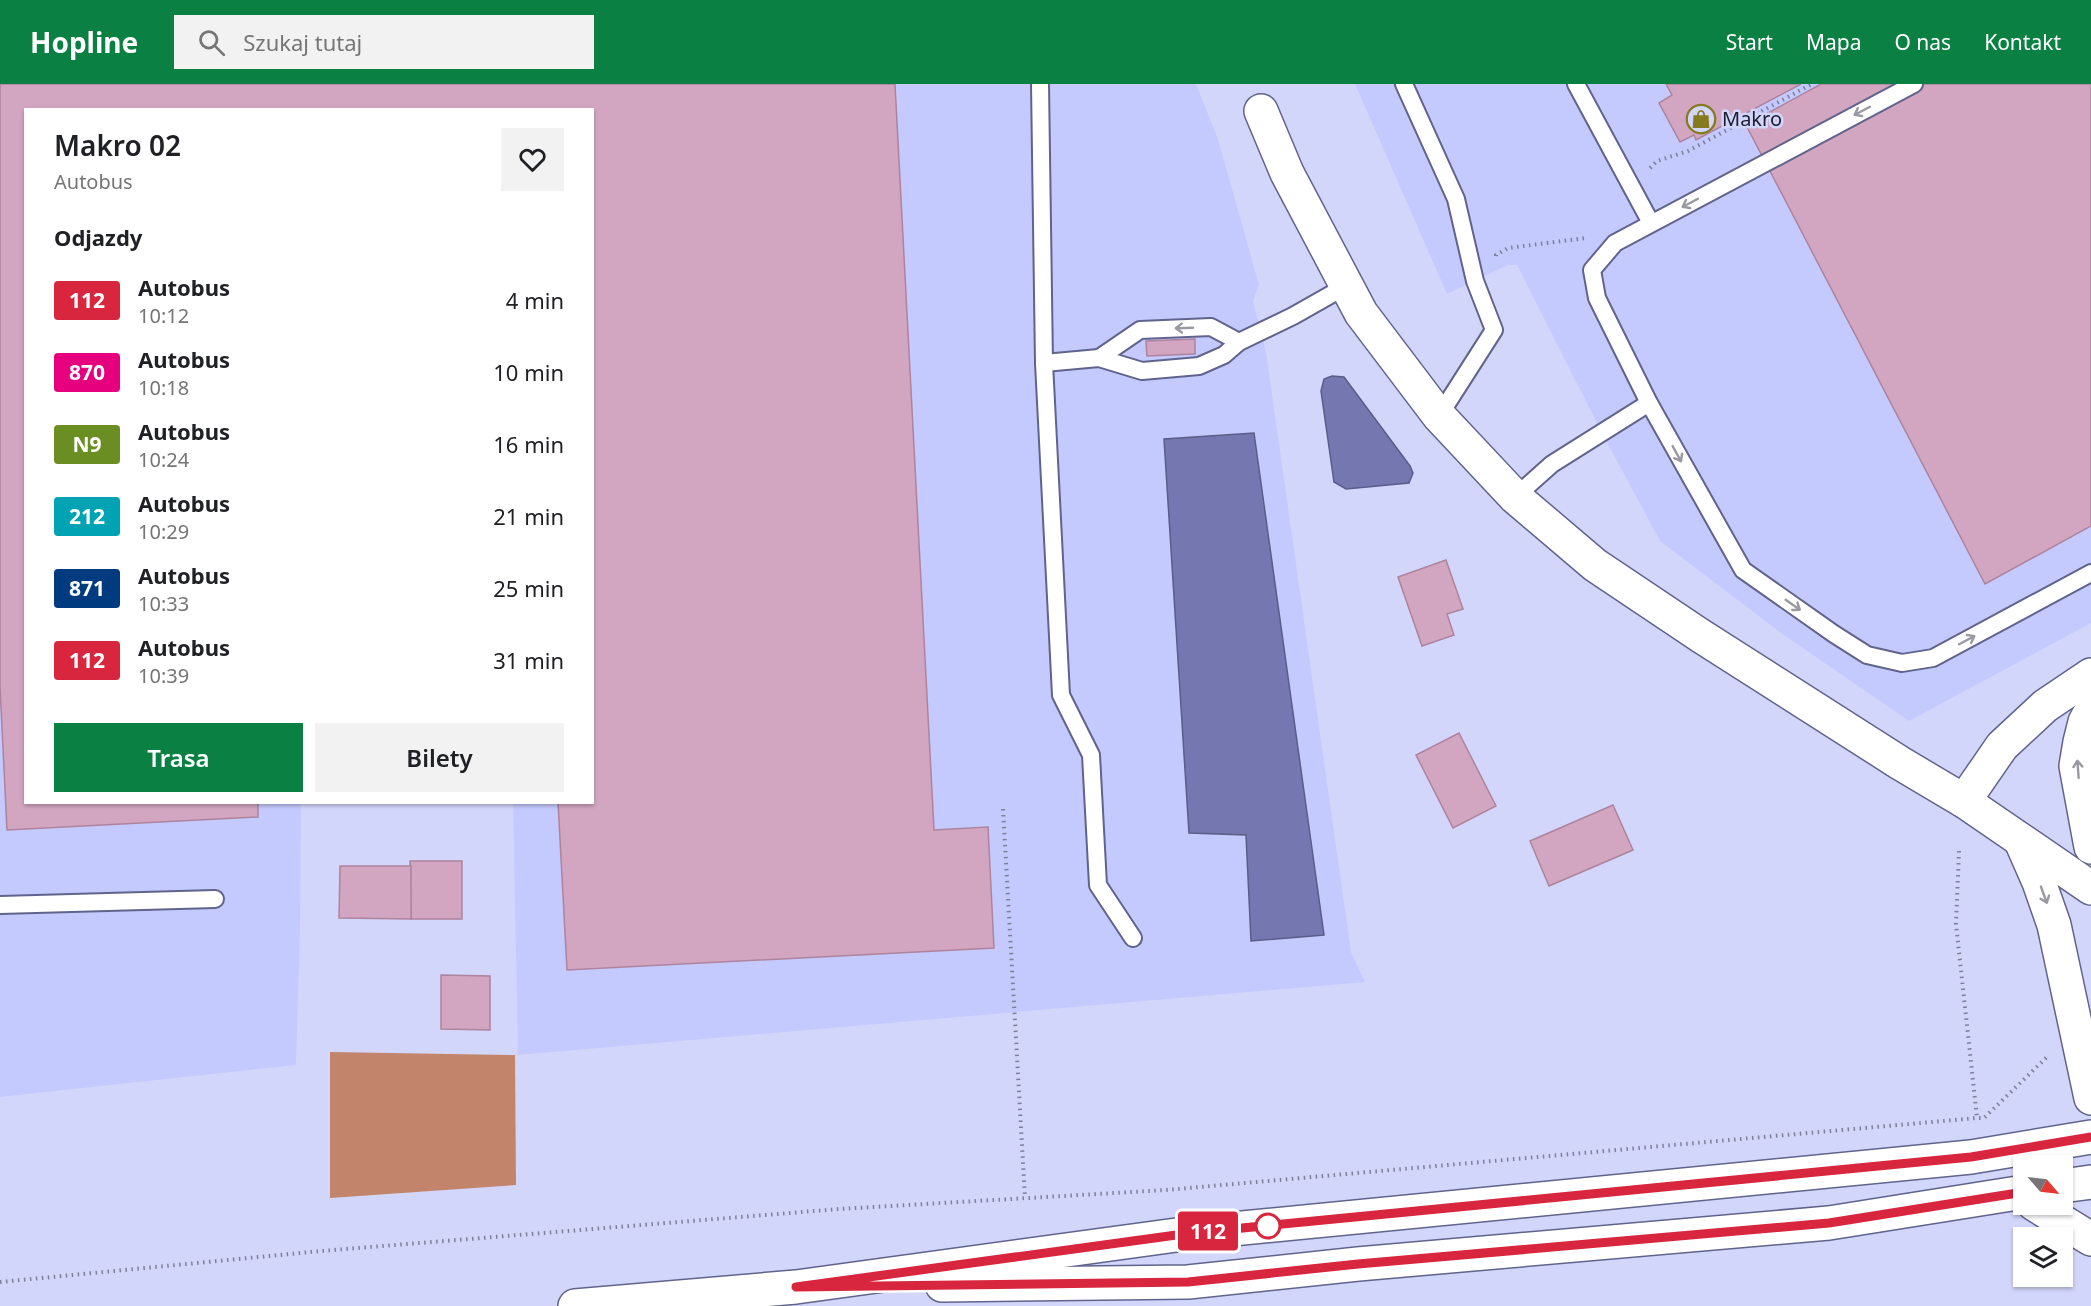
<!DOCTYPE html>
<html lang="pl">
<head>
<meta charset="utf-8">
<style>
	body { margin:0; font-family:"Noto Sans",sans-serif; background:#f2f2f2; color:#202124; height:100vh; display:flex; flex-direction:column; font-size:22px; white-space:nowrap }
	* { box-sizing:border-box; margin:0 }
	p { font-size:20px; color:#757577 }
	.icon { flex:none; width:33px; height:33px; fill:none; stroke:currentColor; stroke-width:2; stroke-linecap:round; stroke-linejoin:round }
	.map { position:relative; flex:1; overflow:hidden }
	.details { position:absolute; left:24px; top:24px; width:570px; height:696px; display:flex; flex-direction:column; background:#fff; border-radius:0px; box-shadow:0 2px 4px #0004 }
	.details>* { flex:none }
	.badge { padding:0 12px; border-radius:4px; font-size:21px; line-height:39px }
	.needle { width:39px; rotate:118deg }
	.tools { position:absolute; left:2013px; top:1071px; display:grid; gap:12px }
	.tools a { display:grid; place-items:center; width:60px; height:60px; border-radius:0px; background:#fff; box-shadow:0 2px 4px #0004; font-size:30px }
	.map>.badge { position:absolute; translate:-50% -50%; box-shadow:0 0 0 3px #fff }
	h2 { padding:0 30px; font-size:22px; line-height:54px }
	.round { display:grid; place-items:center; flex:none; width:63px; height:63px; border-radius:0px; background:#f2f2f2 }
	.summary { display:flex; align-items:center; justify-content:space-between; height:102px; padding:0 30px }
	h1 { font-size:28px; font-weight:600; line-height:45px }
	.button { display:flex; gap:12px; margin-top:auto; padding:12px 30px }
	.button a { flex:1; height:69px; border-radius:0px; background:#0b8043; color:#fff; font-size:24px; font-weight:600; line-height:69px; text-align:center }
	.button a+a { background:#f2f2f2; color:#202124 }
	ul { padding:0; list-style:none }
	li { display:flex; align-items:center; gap:18px; height:72px; padding:0 30px }
	li div { flex:1 }
	li b { display:block; font-size:22px }
	li em { font-style:normal }
	li .badge { min-width:66px; font-weight:700; text-align:center }
	header { display:flex; align-items:center; gap:36px; box-sizing:border-box; height:84px; padding:0 30px; background:#0b8043; color:#fff }
	header strong { font-size:28px }
	nav { display:flex; gap:33px; margin-inline-start:auto; font-size:21px }
	.search { width:420px; height:54px; background:#f2f2f2; display:flex; align-items:center; gap:15px; box-sizing:border-box; padding:0 21px; border-radius:0px; color:#757577; font-size:22px }
	.map>svg:first-child { display:block }
	.built { fill:#c5cafe }
	.forest { fill:#c3846c }
	.water { fill:#7578b0; stroke:#5a5d89; stroke-width:1.5 }
	.building { fill:#d2a6c1; stroke:#ad839d; stroke-width:1.5 }
	.lines { fill:none; stroke-linecap:round; stroke-linejoin:round }
	.service-casing { stroke:#60638b; stroke-width:20 }
	.minor-casing { stroke:#60638b; stroke-width:36 }
	.secondary-casing { stroke:#60638b; stroke-width:36 }
	.path { stroke:#7d7f9b; stroke-width:4; stroke-dasharray:1.5 4.5; stroke-linecap:butt }
	.service { stroke:#fff; stroke-width:16 }
	.minor { stroke:#fff; stroke-width:33 }
	.secondary { stroke:#fff; stroke-width:33 }
	.oneway { stroke:#9999a1 }
	.line-casing { stroke:#fff; stroke-width:14 }
	.line { stroke:#d7263d; stroke-width:9 }
	.stop-dot { fill:#fff; stroke:#d7263d; stroke-width:3 }
	.labels { text-anchor:middle; stroke-width:5; stroke-linejoin:round; paint-order:stroke }
	.poi-label { font-size:20px; fill:#1c1d2e; stroke:#d3d6fb; text-anchor:start }
</style>
</head>
<body>
<header>
<strong>Hopline</strong>
<div class="search"><svg class="icon" aria-label="search" viewBox="0 0 24 24"><circle cx="10" cy="10" r="6"/><path d="M15 15l6 6"/></svg>Szukaj tutaj</div>
<nav><a>Start</a><a>Mapa</a><a>O nas</a><a>Kontakt</a></nav>
</header>
<div class="map">
<svg width="2091" height="1222" viewBox="0 0 2091 1222">
	<rect width="100%" height="100%" fill="#d3d6fb"/>
	<g class="built">
		<polygon points="0,0 1196,0 1218,55 1259,201 1253,217 1266,268 1351,868 1365,898 518,971 513,719 592,718 592,26 26,26 26,718 301,719 300,850 296,981 0,1013"/>
		<polygon points="1355,0 2091,0 2091,539 1909,637 1781,549 1660,457 1602,349 1517,181 1508,181 1447,210"/>
	</g>
	<polygon class="forest" points="330,968 515,971 516,1101 330,1114"/>
	<g class="water">
		<polygon points="1332,292 1344,293 1410,382 1413,389 1409,399 1346,405 1334,398 1321,307 1324,295"/>
		<polygon points="1254,349 1324,851 1251,857 1246,751 1189,749 1164,355"/>
	</g>
	<g class="building">
		<polygon points="0,0 895,0 934,746 988,743 994,864 567,886 558,718 592,718 592,26 26,26 26,718 258,718 258,733 7,746 0,603"/>
		<polygon points="1666,0 1801,0 1696,56 1694,51 1680,58 1659,19 1672,11"/>
		<polygon points="1821,0 2091,0 2091,442 1985,500 1746,41"/>
		<polygon points="1195,255 1195,270 1147,272 1146,257"/>
		<polygon points="1446,476 1463,525 1447,530 1454,551 1422,562 1398,493"/>
		<polygon points="1459,649 1496,722 1453,744 1416,671"/>
		<polygon points="1613,721 1633,766 1549,802 1530,757"/>
		<polygon points="410,777 462,777 462,835 411,835"/>
		<polygon points="340,782 411,782 411,835 339,834"/>
		<polygon points="441,891 490,892 490,946 441,945"/>
	</g>
	<g class="lines">
		<g class="service-casing">
			<g id="service">
				<polyline points="1040,0 1044,279 1061,611 1091,671 1098,801 1133,854"/>
				<polyline points="1404,0 1456,115 1475,197 1494,246 1439,332"/>
				<polyline points="1576,0 1651,139"/>
				<polyline points="1914,0 1615,159 1592,186 1597,214 1649,319 1743,486 1834,550 1867,571 1902,579 1933,574 2091,489"/>
				<polyline points="1099,274 1140,246 1211,243 1239,258"/>
				<polyline points="1044,279 1099,274 1142,287 1199,282 1224,271 1239,258 1293,232 1346,202"/>
				<polyline points="1515,413 1552,380 1649,319"/>
				<polyline points="0,821 215,815"/>
			</g>
		</g>
		<g class="minor-casing">
			<g id="minor">
				<polyline points="1261,27 1287,89 1361,229 1439,332 1515,413 1595,481 1701,552 1900,679 1964,717 2091,804"/>
				<polyline points="2091,627 2085,638 2080,658 2076,682 2091,763"/>
				<polyline points="1964,717 2002,662 2045,622 2091,591"/>
				<polyline points="2021,757 2039,798 2054,841 2091,1014"/>
			</g>
		</g>
		<g class="secondary-casing">
			<g id="secondary">
				<polyline points="2062,1102 2091,1098"/>
				<polyline points="2034,1120 2091,1155"/>
				<polyline points="942,1201 1188,1198 1358,1180 1829,1139 2024,1108"/>
				<polyline points="575,1222 796,1203 1191,1149 1971,1073 2091,1053"/>
			</g>
		</g>
		<g class="path">
			<polyline points="1650,84 1657,77 1688,67 1812,0"/>
			<polyline points="1496,172 1496,171 1508,164 1586,154"/>
			<polyline points="1003,725 1025,1114"/>
			<polyline points="1959,767 1956,840 1977,1034"/>
			<polyline points="0,1198 321,1167 839,1125 1166,1106 1977,1034 1984,1034 2047,973"/>
		</g>
		<use href="#service" class="service"/>
		<use href="#minor" class="minor"/>
		<use href="#secondary" class="secondary"/>
	</g>
	<defs><path id="oneway-shaft" d="M-6 0H5M1.5-3L5.5 0L1.5 3" fill="none" stroke-width="1.6" stroke-linecap="round" stroke-linejoin="round" transform="scale(1.5)"/></defs>
	<g class="oneway">
		<use href="#oneway-shaft" transform="translate(1862 27) rotate(152)"/>
		<use href="#oneway-shaft" transform="translate(1690 119) rotate(152)"/>
		<use href="#oneway-shaft" transform="translate(1184 244) rotate(178)"/>
		<use href="#oneway-shaft" transform="translate(1677 370) rotate(61)"/>
		<use href="#oneway-shaft" transform="translate(1793 521) rotate(35)"/>
		<use href="#oneway-shaft" transform="translate(1967 556) rotate(-28)"/>
		<use href="#oneway-shaft" transform="translate(2078 685) rotate(-94)"/>
		<use href="#oneway-shaft" transform="translate(2044 811) rotate(70)"/>
	</g>
	<g class="lines">
		<g class="line-casing">
			<polyline id="line" points="2024,1108 1829,1139 1358,1180 1188,1198 796,1203 1191,1149 1971,1073 2091,1053"/>
		</g>
		<use href="#line" class="line"/>
	</g>
	<defs>
		<g id="shop-ring" transform="scale(1.5)"><circle r="9.5" fill="#d3d6fb" stroke="#867a1f" stroke-width="1.5"/><path d="M-5-2.5h2.3a2.7 3.5 0 0 1 5.4 0H5L5.5 6h-11ZM-1.5-2.5h3a1.5 2.3 0 0 0-3 0Z" fill="#867a1f"/></g>
	</defs>
	<g fill-rule="evenodd">
		<use href="#shop-ring" x="1701" y="35"/>
	</g>
	<circle class="stop-dot" cx="1268" cy="1142" r="12"/>
	<g class="labels">
		<g class="poi-label">
			<text x="1722" y="42">Makro</text>
		</g>
	</g>
</svg>
<div class="tools">
<a><svg class="needle" viewBox="-14 -14 28 28"><path d="M0-13l5 13h-10z" fill="#e53935"/><path d="M0 13l5-13h-10z" fill="#757577"/></svg></a>
<a><svg class="icon" aria-label="layers" viewBox="0 0 24 24"><path d="M12 4l9 5-9 5-9-5zM3 14l9 5 9-5"/></svg></a>
</div>
<b class="badge" style="left:1208px;top:1147px;background:#d7263d;color:#fff">112</b>
<section class="details">
<div class="summary"><div><h1>Makro 02</h1><p>Autobus</p></div><a class="round"><svg class="icon" aria-label="heart" viewBox="0 0 24 24"><path d="M12 20l-8-8c-3-5 5-10 8-4 3-6 11-1 8 4z"/></svg></a></div>
<h2>Odjazdy</h2>
<ul>
<li><span class="badge" style="background:#d7263d;color:#fff">112</span><div><b>Autobus</b><p>10:12</p></div><em>4 min</em></li>
<li><span class="badge" style="background:#e6007e;color:#fff">870</span><div><b>Autobus</b><p>10:18</p></div><em>10 min</em></li>
<li><span class="badge" style="background:#6b8e23;color:#fff">N9</span><div><b>Autobus</b><p>10:24</p></div><em>16 min</em></li>
<li><span class="badge" style="background:#00a3b4;color:#fff">212</span><div><b>Autobus</b><p>10:29</p></div><em>21 min</em></li>
<li><span class="badge" style="background:#003b80;color:#fff">871</span><div><b>Autobus</b><p>10:33</p></div><em>25 min</em></li>
<li><span class="badge" style="background:#d7263d;color:#fff">112</span><div><b>Autobus</b><p>10:39</p></div><em>31 min</em></li>
</ul>
<div class="button"><a>Trasa</a><a>Bilety</a></div>
</section>
</div>
</body>
</html>
